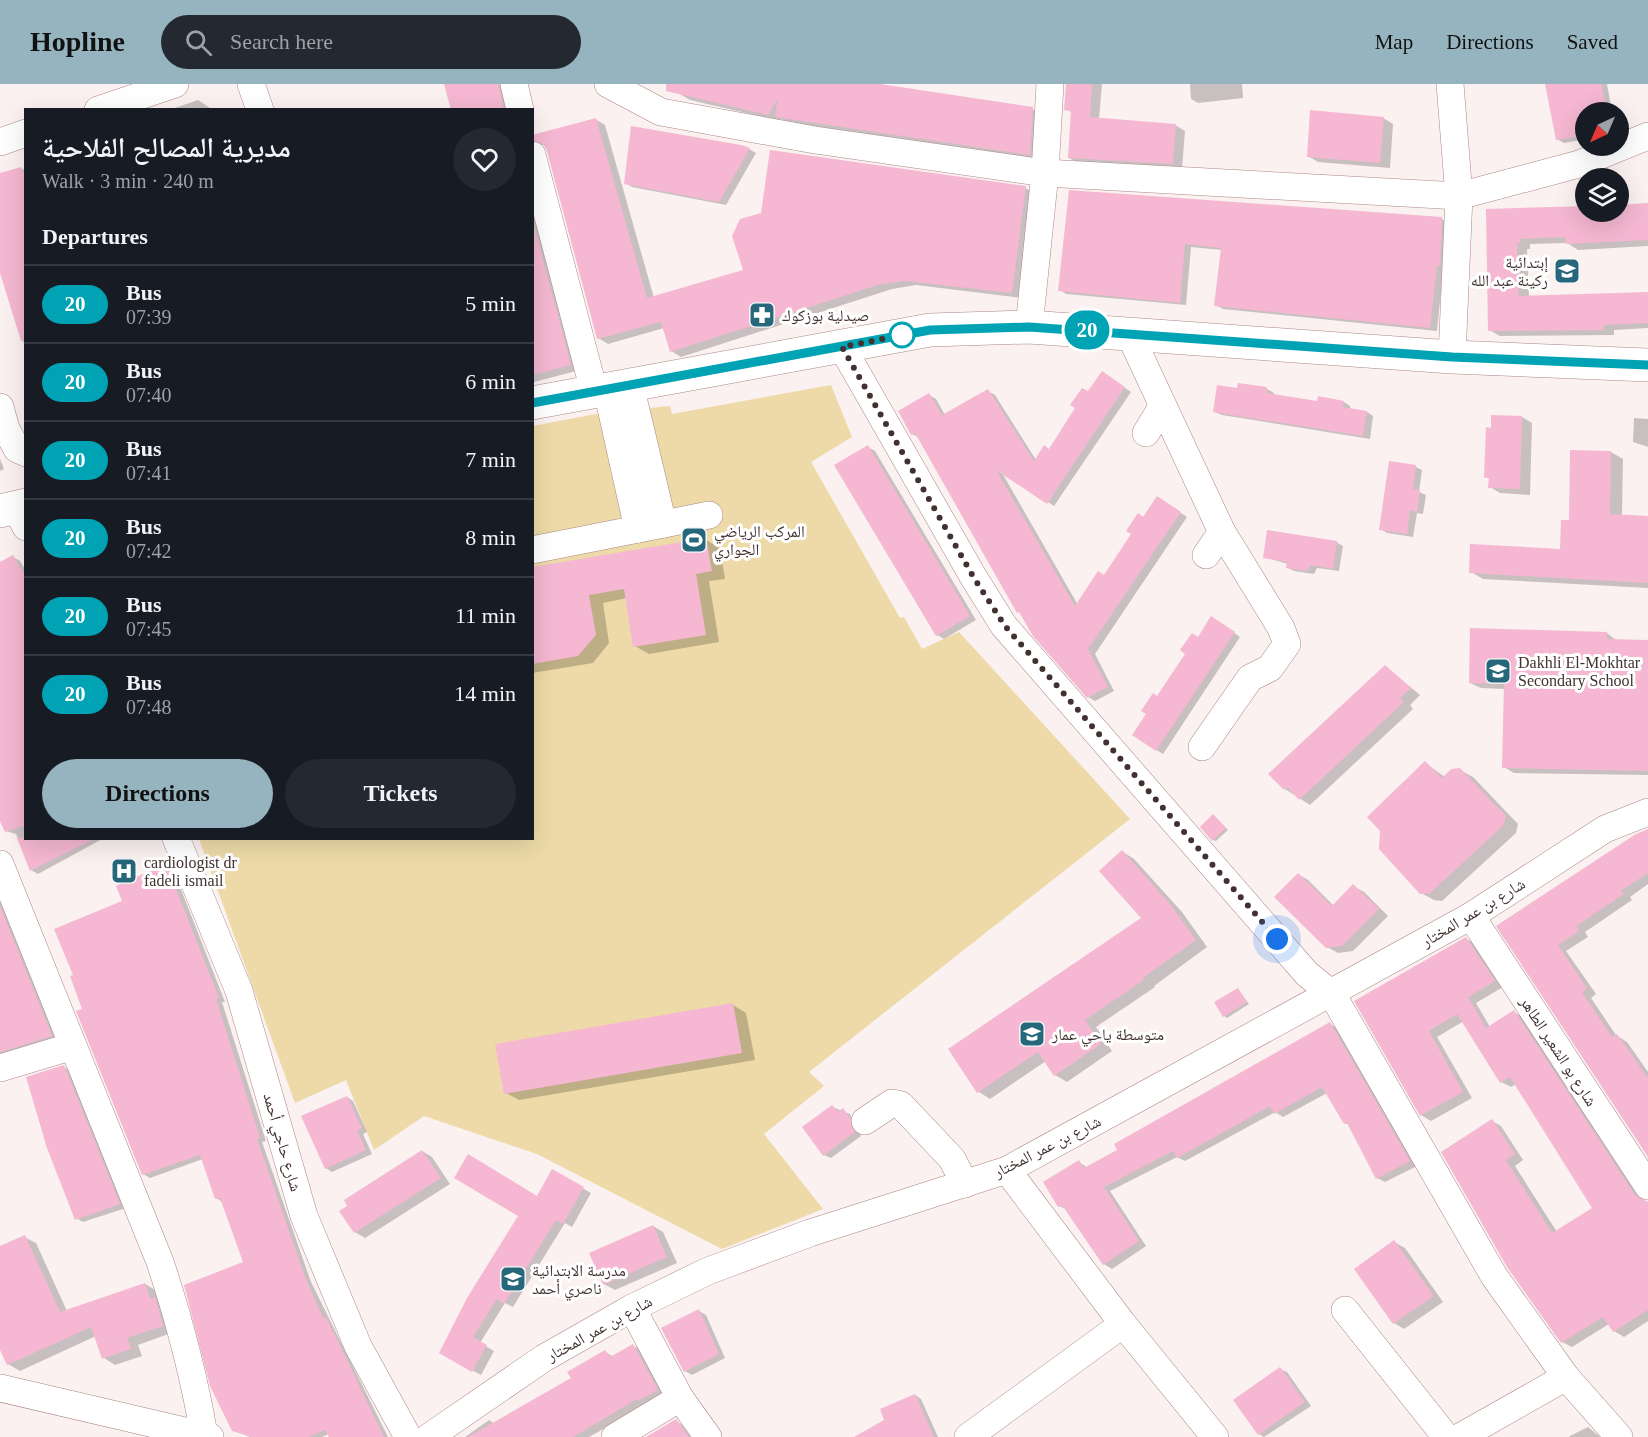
<!DOCTYPE html>
<html lang="en">
<head>
<meta charset="utf-8">
<style>
	body { margin:0; font-family:"Times New Roman","Noto Naskh Arabic",serif; background:#242831; color:#f1f3f6; height:100vh; display:flex; flex-direction:column; font-size:22px; white-space:nowrap }
	* { box-sizing:border-box; margin:0 }
	p { font-size:20px; color:#9ea1a6 }
	.icon { flex:none; width:33px; height:33px; fill:none; stroke:currentColor; stroke-width:2; stroke-linecap:round; stroke-linejoin:round }
	.map { position:relative; flex:1; overflow:hidden }
	.details { position:absolute; left:24px; top:24px; width:510px; height:732px; display:flex; flex-direction:column; background:#171b24; border-radius:0px; box-shadow:0 6px 24px #0002 }
	.details>* { flex:none }
	.badge { padding:0 12px; border-radius:20px; font-size:21px; line-height:39px }
	.needle { width:39px; rotate:224deg }
	.buttons { position:absolute; left:1575px; top:18px; display:grid; gap:12px }
	.buttons a { display:grid; place-items:center; width:54px; height:54px; border-radius:50%; background:#171b24; box-shadow:0 6px 24px #0002; font-size:30px }
	.you { position:absolute; width:30px; height:30px; margin:-15px; border:4px solid #fff; border-radius:50%; background:#1a73e8; box-shadow:0 0 0 9px #1a73e833 }
	.map>.badge { position:absolute; translate:-50% -50%; box-shadow:0 0 0 3px #fff }
	h2 { padding:0 18px; font-size:22px; line-height:54px }
	.round { display:grid; place-items:center; flex:none; width:63px; height:63px; border-radius:32px; background:#242831 }
	.headline { display:flex; align-items:center; justify-content:space-between; height:102px; padding:0 18px }
	h1 { font-size:28px; font-weight:600; line-height:45px }
	.primary-button { display:flex; gap:12px; margin-top:auto; padding:12px 18px }
	.primary-button a { flex:1; height:69px; border-radius:36px; background:#96b4bf; color:#111; font-size:24px; font-weight:600; line-height:69px; text-align:center }
	.primary-button a+a { background:#242831; color:#f1f3f6 }
	ul { padding:0; list-style:none }
	li { display:flex; align-items:center; gap:18px; height:78px; padding:0 18px; border-top:2px solid #363941 }
	li div { flex:1 }
	li b { display:block; font-size:22px }
	li em { font-style:normal }
	li .badge { min-width:66px; font-weight:700; text-align:center }
	header { display:flex; align-items:center; gap:36px; box-sizing:border-box; height:84px; padding:0 30px; background:#96b4bf; color:#111 }
	header strong { font-size:28px }
	nav { display:flex; gap:33px; margin-inline-start:auto; font-size:21px }
	.search { width:420px; height:54px; background:#242831; display:flex; align-items:center; gap:15px; box-sizing:border-box; padding:0 21px; border-radius:33px; color:#9ea1a6; font-size:22px }
	.map>svg:first-child { display:block }
	.pitch { fill:#eddaa8 }
	.shadow { fill:#0003 }
	.building { fill:#f5b7d1 }
	.lines { fill:none; stroke-linecap:round; stroke-linejoin:round }
	.minor-casing { stroke:#ad8784; stroke-width:28 }
	.major-casing { stroke:#ad8784; stroke-width:34 }
	.minor { stroke:#fff; stroke-width:27 }
	.major { stroke:#fff; stroke-width:33 }
	.line-casing { stroke:#fff; stroke-width:14 }
	.line { stroke:#00a3b4; stroke-width:9 }
	.walk { stroke:#413230; stroke-width:6; stroke-dasharray:0 10.8 }
	.stop-dot { fill:#fff; stroke:#00a3b4; stroke-width:3 }
	.labels { text-anchor:middle; stroke-width:6; stroke-linejoin:round; paint-order:stroke }
	.poi-label { font-size:16px; fill:#413230; stroke:#fff; text-anchor:start }
	.street-label { font-size:16px; fill:#413230; stroke:#fff }
</style>
</head>
<body>
<header>
<strong>Hopline</strong>
<div class="search"><svg class="icon" aria-label="search" viewBox="0 0 24 24"><circle cx="10" cy="10" r="6"/><path d="M15 15l6 6"/></svg>Search here</div>
<nav><a>Map</a><a>Directions</a><a>Saved</a></nav>
</header>
<div class="map">
<svg width="1648" height="1353" viewBox="0 0 1648 1353">
	<rect width="100%" height="100%" fill="#faf1f0"/>
	<polygon class="pitch" points="831,301 852,353 811,378 900,534 904,533 922,565 959,548 1130,735 809,988 824,1002 764,1050 823,1125 722,1165 537,1070 424,1032 374,1066 346,996 295,1019 199,755 532,754 533,342 601,329 670,322 672,330"/>
	<g class="shadow">
		<polygon points="445,0 506,0 513,26 452,26"/>
		<polygon points="680,0 870,0 1032,25 1044,32 1041,76 788,39 781,35 780,37 690,16 678,9"/>
		<polygon points="1068,0 1102,0 1099,35 1175,41 1185,47 1182,85 1079,79 1069,74 1073,29 1066,25"/>
		<polygon points="1190,0 1242,0 1243,14 1198,19 1191,15"/>
		<polygon points="1554,0 1607,0 1612,28 1586,28 1586,55 1564,59 1557,55"/>
		<polygon points="198,16 213,26 169,26"/>
		<polygon points="1383,34 1393,40 1390,84 1318,78 1308,72"/>
		<polygon points="595,35 605,41 654,214 1025,104 1035,109 1022,214 916,201 892,205 681,273 671,267 664,244 608,260 598,254 549,66 543,61 538,61 532,66 532,53"/>
		<polygon points="749,65 756,69 726,121 632,103 625,99"/>
		<polygon points="21,84 26,87 26,266 0,184 0,91"/>
		<polygon points="532,106 580,286 534,298 532,297"/>
		<polygon points="1070,108 1442,135 1448,139 1437,247 1223,225 1216,221 1222,166 1191,163 1186,221 1066,210 1060,206"/>
		<polygon points="1648,121 1648,162 1578,166 1567,159 1530,160 1530,165 1527,165 1529,213 1648,210 1648,244 1614,246 1614,251 1500,252 1489,246 1488,126 1618,128"/>
		<polygon points="1109,293 1131,308 1054,422 1001,387 1078,521 1104,493 1144,434 1164,418 1187,433 1095,570 1114,607 1095,617 1088,613 920,354 912,350 929,311 936,315 945,331 988,307 995,311 1036,376 1050,366 1089,309"/>
		<polygon points="1267,305 1274,309 1273,311 1319,319 1344,318 1350,322 1350,325 1367,328 1373,332 1370,355 1222,331 1215,328 1238,306"/>
		<polygon points="1522,333 1532,339 1530,411 1500,409 1490,403 1490,395 1486,393 1492,345"/>
		<polygon points="1634,334 1648,335 1648,363 1633,358"/>
		<polygon points="868,363 875,367 976,536 944,555 937,551"/>
		<polygon points="1611,368 1623,375 1622,432 1648,433 1648,504 1483,495 1471,488 1561,466 1570,438"/>
		<polygon points="0,375 4,385 0,387"/>
		<polygon points="1390,379 1416,383 1422,386 1419,408 1426,411 1423,430 1417,429 1413,453 1387,449 1381,445"/>
		<polygon points="706,456 720,464 725,495 709,497 719,558 649,570 635,562 627,514 603,519 609,559 593,579 532,589 532,485"/>
		<polygon points="1336,458 1343,462 1339,487 1317,484 1314,490 1294,487 1288,484 1288,480 1264,473"/>
		<polygon points="13,473 20,477 26,487 26,754 104,754 38,790 31,786 16,750 6,747 0,734 0,479"/>
		<polygon points="1218,538 1240,553 1163,670 1134,651 1199,554"/>
		<polygon points="1607,549 1617,557 1648,558 1648,691 1514,689 1504,683 1505,605 1481,604 1470,599"/>
		<polygon points="1385,582 1420,611 1410,621 1413,625 1310,721 1285,705"/>
		<polygon points="1425,679 1445,693 1460,686 1473,693 1518,740 1516,749 1442,817 1434,816 1421,809"/>
		<polygon points="1216,734 1228,746 1216,757 1213,756"/>
		<polygon points="1648,745 1648,800 1630,813 1632,816 1585,848 1588,853 1566,867 1596,910 1591,914 1616,951 1627,958 1648,988 1648,1071 1499,842"/>
		<polygon points="1123,768 1134,775 1182,828 1207,863 1154,902 1155,903 1096,943 1112,967 1067,998 1055,991 1046,977 990,1015 979,1008 1143,835"/>
		<polygon points="166,782 173,785 225,918 222,918 266,1057 262,1058 311,1198 388,1353 330,1353 329,1350 322,1353 250,1353 233,1346 245,1179 224,1119 216,1114 203,1075 150,1094 143,1090 84,926 124,817"/>
		<polygon points="1298,790 1308,796 1334,822 1353,802 1364,808 1388,832 1353,867 1338,869 1327,863"/>
		<polygon points="0,811 58,955 0,970"/>
		<polygon points="1466,855 1476,860 1503,903 1476,919 1490,943 1514,928 1524,934 1644,1117 1648,1119 1648,1237 1624,1253 1614,1247 1609,1240 1572,1263 1562,1258 1492,1037 1501,1042 1523,1076 1515,1082 1557,1148 1594,1125 1516,1000 1511,1003 1501,998 1464,937 1437,953 1472,1014 1431,1037 1421,1031 1356,918"/>
		<polygon points="1238,905 1249,920 1227,934 1224,932"/>
		<polygon points="733,921 746,929 755,976 519,1016 506,1009"/>
		<polygon points="1330,940 1337,944 1417,1082 1385,1098 1377,1094 1351,1042 1345,1039 1327,1009 1283,1033 1275,1028 1185,1077 1177,1073 1110,1107 1146,1162 1112,1185 1104,1180 1068,1126 1059,1122 1079,1078 1088,1084"/>
		<polygon points="64,983 70,987 126,1124 83,1138 76,1134"/>
		<polygon points="347,1013 353,1017 367,1048 363,1050 372,1070 332,1088 326,1084"/>
		<polygon points="832,1023 850,1030 861,1052 831,1074 824,1071"/>
		<polygon points="422,1067 432,1073 450,1100 365,1154 355,1148"/>
		<polygon points="553,1087 591,1109 572,1143 565,1139 513,1223 505,1219 480,1259 494,1267 481,1291 441,1269"/>
		<polygon points="653,1142 663,1148 677,1179 615,1206 604,1200"/>
		<polygon points="24,1153 36,1159 67,1227 145,1200 157,1207 174,1248 138,1261 142,1272 115,1281 104,1274 96,1252 20,1287 8,1280 0,1263 0,1164"/>
		<polygon points="1394,1158 1405,1164 1443,1218 1404,1245 1394,1239"/>
		<polygon points="699,1227 706,1231 725,1274 692,1291 685,1287 662,1244"/>
		<polygon points="633,1262 642,1266 665,1311 589,1353 465,1353 489,1336 495,1340 573,1295 605,1268 614,1273"/>
		<polygon points="1280,1285 1287,1288 1311,1322 1264,1353 1259,1350"/>
		<polygon points="915,1311 921,1315 938,1353 857,1353 886,1336"/>
		<polygon points="676,1337 682,1341 691,1353 649,1353"/>
		<polygon points="1588,1343 1600,1353 1568,1353"/>
	</g>
	<g class="building">
		<polygon points="444,0 498,0 504,26 451,26"/>
		<polygon points="666,0 880,0 1033,23 1030,71 775,33 778,14 768,31 666,7"/>
		<polygon points="1066,0 1092,0 1090,33 1176,40 1173,80 1068,74 1071,27 1064,26"/>
		<polygon points="1545,0 1601,0 1607,28 1586,28 1586,51 1556,56"/>
		<polygon points="1310,26 1384,33 1380,79 1307,73"/>
		<polygon points="596,34 647,214 743,186 732,152 740,135 761,129 770,66 1026,102 1012,209 905,197 881,200 670,268 661,238 597,255 547,67 543,60 532,56 532,51"/>
		<polygon points="631,42 741,61 750,64 719,118 624,100"/>
		<polygon points="21,83 26,95 26,257 21,257 0,189 0,89"/>
		<polygon points="1069,106 1442,133 1440,182 1437,182 1430,244 1214,222 1221,164 1185,160 1180,219 1058,207"/>
		<polygon points="1648,119 1648,156 1566,160 1565,153 1520,155 1520,159 1517,159 1519,212 1648,208 1648,239 1603,241 1604,246 1488,247 1486,125 1586,122 1586,128 1618,128 1618,121"/>
		<polygon points="532,135 571,281 532,291"/>
		<polygon points="1102,287 1125,303 1047,420 996,386 1075,522 1098,487 1104,491 1131,450 1126,447 1138,429 1143,433 1157,412 1181,428 1088,565 1108,603 1087,614 1033,552 1019,528 1017,529 915,349 911,351 898,327 929,309 942,331 988,305 1034,377 1044,361 1049,365 1075,324 1070,321 1082,304 1088,307"/>
		<polygon points="1238,299 1267,303 1267,309 1317,317 1318,312 1344,317 1343,323 1367,327 1363,352 1213,328 1217,301 1237,304"/>
		<polygon points="1491,331 1522,332 1520,405 1488,404 1489,393 1484,394 1486,343 1491,344"/>
		<polygon points="868,361 970,532 936,552 834,381"/>
		<polygon points="1570,366 1611,367 1610,430 1648,432 1648,499 1469,489 1470,460 1560,465 1561,436 1569,436"/>
		<polygon points="1389,377 1416,381 1413,405 1420,406 1417,428 1410,426 1407,450 1379,446"/>
		<polygon points="1267,446 1337,457 1333,485 1310,481 1307,487 1286,484 1287,478 1263,474"/>
		<polygon points="706,454 712,487 696,490 706,551 633,563 624,505 589,511 596,551 578,572 532,580 532,483"/>
		<polygon points="13,471 26,493 26,741 5,748 0,737 0,478"/>
		<polygon points="1211,532 1235,548 1156,667 1132,651 1146,630 1141,627 1153,609 1157,612 1185,570 1180,566 1192,549 1198,553"/>
		<polygon points="1470,544 1607,548 1607,555 1648,556 1648,687 1502,684 1504,600 1469,599"/>
		<polygon points="1385,581 1411,604 1400,614 1404,618 1299,716 1287,703 1284,706 1268,690"/>
		<polygon points="1425,677 1442,694 1451,685 1460,684 1506,732 1503,742 1429,810 1420,810 1379,765 1380,747 1367,733"/>
		<polygon points="1213,730 1226,744 1212,757 1200,743"/>
		<polygon points="1648,745 1648,789 1621,807 1624,810 1576,842 1579,847 1558,861 1587,904 1582,908 1612,953 1617,950 1648,994 1648,1073 1496,842 1636,750"/>
		<polygon points="17,754 96,754 30,787"/>
		<polygon points="1122,766 1170,820 1196,856 1143,894 1144,896 1085,936 1101,960 1054,992 1038,968 977,1009 948,965 1141,834 1099,787"/>
		<polygon points="166,780 219,914 216,915 260,1054 257,1055 305,1193 323,1234 326,1233 384,1353 329,1353 325,1346 308,1353 252,1353 232,1347 210,1302 184,1201 243,1178 220,1114 215,1115 200,1071 142,1091 76,927 82,925 70,892 73,891 54,845 122,817 116,802"/>
		<polygon points="1298,789 1332,822 1353,800 1379,825 1342,862 1326,864 1274,813"/>
		<polygon points="0,822 52,952 0,968"/>
		<polygon points="1466,853 1495,897 1468,913 1486,944 1514,926 1635,1111 1648,1118 1648,1226 1613,1248 1603,1233 1561,1259 1507,1183 1441,1068 1492,1035 1515,1070 1506,1076 1552,1149 1592,1124 1510,993 1500,999 1457,930 1429,947 1463,1008 1420,1032 1354,917"/>
		<polygon points="1238,904 1247,918 1223,933 1214,918"/>
		<polygon points="733,919 742,969 504,1010 495,960"/>
		<polygon points="1330,938 1410,1077 1376,1095 1347,1039 1344,1040 1322,1003 1274,1030 1270,1022 1177,1074 1173,1067 1104,1103 1139,1157 1103,1181 1062,1121 1058,1123 1043,1098 1079,1076 1084,1084 1117,1066 1114,1060"/>
		<polygon points="64,981 120,1120 75,1136 47,1064 26,993"/>
		<polygon points="347,1012 362,1044 357,1047 366,1066 325,1085 301,1032"/>
		<polygon points="832,1021 838,1028 843,1024 850,1034 855,1048 823,1072 802,1043"/>
		<polygon points="422,1066 441,1094 354,1149 339,1127 347,1122 344,1116"/>
		<polygon points="468,1070 537,1112 552,1085 584,1103 563,1140 556,1136 504,1220 497,1215 473,1253 487,1261 472,1288 439,1269 467,1214 518,1132 454,1094"/>
		<polygon points="653,1141 667,1173 603,1201 589,1169"/>
		<polygon points="25,1151 60,1228 145,1199 150,1215 155,1213 163,1242 127,1254 131,1265 102,1275 91,1243 7,1281 0,1266 0,1162"/>
		<polygon points="1394,1156 1434,1212 1393,1240 1354,1185"/>
		<polygon points="699,1225 719,1270 684,1288 661,1244"/>
		<polygon points="633,1260 658,1306 638,1317 637,1315 573,1353 468,1353 571,1294 567,1288 605,1266 610,1273"/>
		<polygon points="1280,1283 1305,1318 1258,1351 1233,1316"/>
		<polygon points="915,1310 934,1353 854,1353 884,1336 880,1325"/>
		<polygon points="676,1335 689,1353 646,1353"/>
	</g>
	<g class="lines">
		<g class="minor-casing">
			<g id="minor">
				<polyline points="251,0 260,26"/>
				<polyline points="514,0 520,26"/>
				<polyline points="608,0 661,28 815,56 1045,89 1459,112 1579,80 1648,52"/>
				<polyline points="1450,0 1459,112 1452,273"/>
				<polyline points="98,26 175,0"/>
				<polyline points="0,58 26,49"/>
				<polyline points="532,71 594,307"/>
				<polyline points="1029,243 1045,89 1050,0"/>
				<polyline points="1129,249 1222,448 1281,544 1287,560 1270,584 1250,594 1202,663"/>
				<polyline points="842,263 974,494 1004,542 1307,890 1332,910 1494,1192 1566,1293 1619,1353"/>
				<polyline points="630,301 663,440"/>
				<polyline points="607,306 638,445"/>
				<polyline points="0,323 6,345 0,348"/>
				<polyline points="6,345 17,365 26,369"/>
				<polyline points="1146,349 1162,323"/>
				<polyline points="15,423 26,443"/>
				<polyline points="532,466 709,431"/>
				<polyline points="1206,471 1222,448"/>
				<polyline points="176,754 239,907 304,1132 358,1262 408,1353"/>
				<path d="M0,780L160,1178C179,1235 194,1292 204,1351"/>
				<polyline points="1471,832 1648,1102"/>
				<polyline points="0,984 73,962"/>
				<polyline points="865,1037 892,1019 901,1021 952,1075 965,1100"/>
				<polyline points="1007,1086 1123,1240 1215,1353"/>
				<polyline points="632,1224 680,1314 708,1353"/>
				<polyline points="1345,1226 1446,1353"/>
				<polyline points="0,1304 210,1353"/>
				<polyline points="429,1353 544,1274 632,1224 708,1187 810,1149 1007,1086 1471,832 1605,745 1648,728"/>
				<polyline points="615,1353 680,1314"/>
				<polyline points="968,1353 1123,1240"/>
				<polyline points="1460,1353 1566,1293"/>
			</g>
		</g>
		<g class="major-casing">
			<g id="major">
				<polyline points="532,319 930,246 1029,243 1452,273 1648,281"/>
				<polyline points="0,427 26,421"/>
			</g>
		</g>
		<use href="#minor" class="minor"/>
		<use href="#major" class="major"/>
	</g>
	<g class="lines">
		<g class="line-casing">
			<polyline id="line" points="532,319 930,246 1029,243 1452,273 1648,281"/>
		</g>
		<use href="#line" class="line"/>
		<polyline class="walk" points="902,251 908,250 842,263 974,494 1005,542 1277,855"/>
	</g>
	<defs>
		<g id="school-square" transform="scale(1.35)"><rect x="-9" y="-9" width="18" height="18" rx="4" fill="#26677b" stroke="#fff"/><path d="M0-5L7-2L0 1L-7-2ZM-4 1L0 2.5L4 1V4Q0 6-4 4Z" fill="#fff"/></g>
		<g id="pharmacy-square" transform="scale(1.35)"><rect x="-9" y="-9" width="18" height="18" rx="4" fill="#26677b" stroke="#fff"/><path d="M-2-6h4v4h4v4h-4v4h-4v-4h-4v-4h4Z" fill="#fff"/></g>
		<g id="stadium-square" transform="scale(1.35)"><rect x="-9" y="-9" width="18" height="18" rx="4" fill="#26677b" stroke="#fff"/><path d="M0-5a6.5 5 0 1 0 0 10a6.5 5 0 1 0 0-10ZM-3.5-1.8h7v3.6h-7Z" fill="#fff"/></g>
		<g id="hospital-square" transform="scale(1.35)"><rect x="-9" y="-9" width="18" height="18" rx="4" fill="#26677b" stroke="#fff"/><path d="M-5-5h3v3.5h4V-5h3V5h-3V1.5h-4V5h-3Z" fill="#fff"/></g>
	</defs>
	<g fill-rule="evenodd">
		<use href="#school-square" x="1567" y="187"/>
		<use href="#pharmacy-square" x="762" y="231"/>
		<use href="#stadium-square" x="694" y="456"/>
		<use href="#school-square" x="1498" y="587"/>
		<use href="#hospital-square" x="124" y="787"/>
		<use href="#school-square" x="1032" y="950"/>
		<use href="#school-square" x="513" y="1195"/>
	</g>
	<circle class="stop-dot" cx="902" cy="251" r="12"/>
	<g class="labels">
		<g class="poi-label">
			<text x="1548" y="184" text-anchor="end">إبتدائية<tspan x="1548" dy="18">ركينة عبد الله</tspan></text>
			<text x="782" y="237">صيدلية بوزكوك</text>
			<text x="714" y="453">المركب الرياضي<tspan x="714" dy="18">الجواري</tspan></text>
			<text x="1518" y="584">Dakhli El-Mokhtar<tspan x="1518" dy="18">Secondary School</tspan></text>
			<text x="144" y="784">cardiologist dr<tspan x="144" dy="18">fadeli ismail</tspan></text>
			<text x="1052" y="956">متوسطة ياحي عمار</text>
			<text x="532" y="1192">مدرسة الابتدائية<tspan x="532" dy="18">ناصري أحمد</tspan></text>
		</g>
		<g class="street-label">
			<text transform="translate(1473 828) rotate(-31)" y="6">شارع بن عمر المختار</text>
			<text transform="translate(1559 967) rotate(57)" y="6">شارع بو الشعير الطاهر</text>
			<text transform="translate(283 1058) rotate(74)" y="6">شارع حاجي أحمد</text>
			<text transform="translate(1047 1062) rotate(-27)" y="6">شارع بن عمر المختار</text>
			<text transform="translate(599 1244) rotate(-29)" y="6">شارع بن عمر المختار</text>
		</g>
	</g>
</svg>
<div class="buttons">
<a><svg class="needle" viewBox="-14 -14 28 28"><path d="M0-13l5 13h-10z" fill="#e53935"/><path d="M0 13l5-13h-10z" fill="#9ea1a6"/></svg></a>
<a><svg class="icon" aria-label="layers" viewBox="0 0 24 24"><path d="M12 4l9 5-9 5-9-5zM3 14l9 5 9-5"/></svg></a>
</div>
<div class="you" style="left:1277px;top:855px"></div>
<b class="badge" style="left:1087px;top:246px;background:#00a3b4;color:#fff">20</b>
<section class="details">
<div class="headline"><div><h1>مديرية المصالح الفلاحية</h1><p>Walk · 3 min · 240 m</p></div><a class="round"><svg class="icon" aria-label="heart" viewBox="0 0 24 24"><path d="M12 20l-8-8c-3-5 5-10 8-4 3-6 11-1 8 4z"/></svg></a></div>
<h2>Departures</h2>
<ul>
<li><span class="badge" style="background:#00a3b4;color:#fff">20</span><div><b>Bus</b><p>07:39</p></div><em>5 min</em></li>
<li><span class="badge" style="background:#00a3b4;color:#fff">20</span><div><b>Bus</b><p>07:40</p></div><em>6 min</em></li>
<li><span class="badge" style="background:#00a3b4;color:#fff">20</span><div><b>Bus</b><p>07:41</p></div><em>7 min</em></li>
<li><span class="badge" style="background:#00a3b4;color:#fff">20</span><div><b>Bus</b><p>07:42</p></div><em>8 min</em></li>
<li><span class="badge" style="background:#00a3b4;color:#fff">20</span><div><b>Bus</b><p>07:45</p></div><em>11 min</em></li>
<li><span class="badge" style="background:#00a3b4;color:#fff">20</span><div><b>Bus</b><p>07:48</p></div><em>14 min</em></li>
</ul>
<div class="primary-button"><a>Directions</a><a>Tickets</a></div>
</section>
</div>
</body>
</html>
